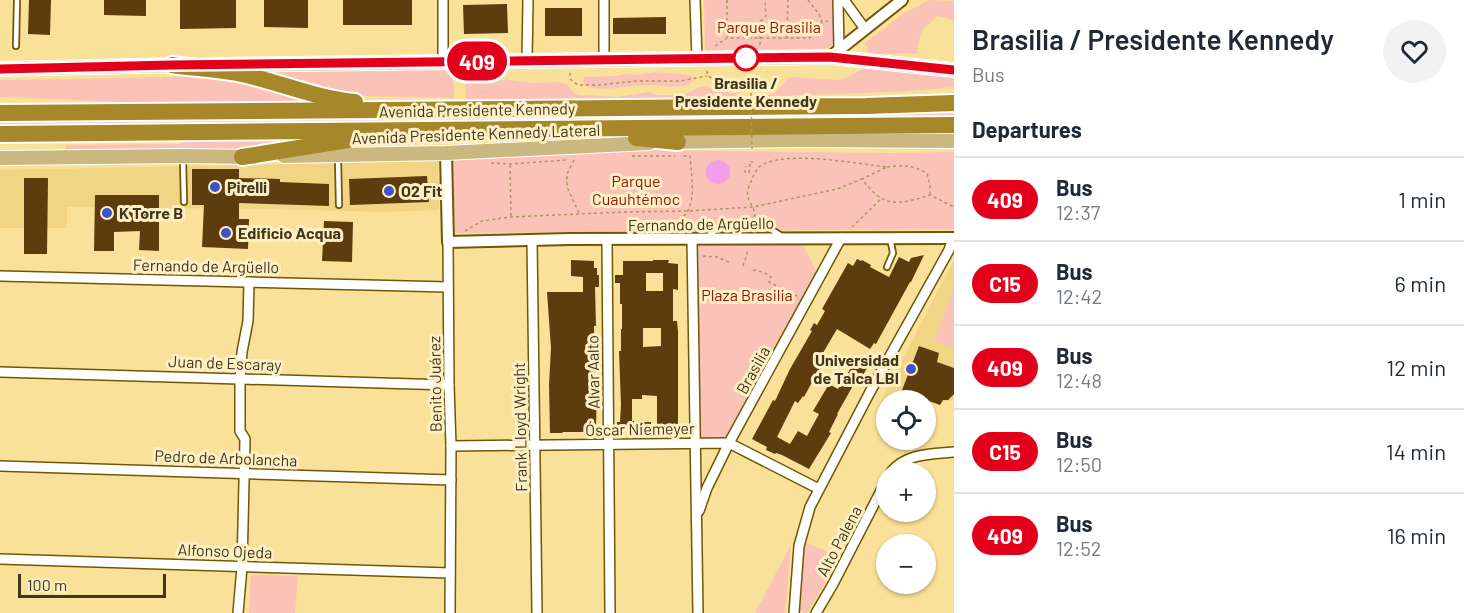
<!DOCTYPE html>
<html lang="en">
<head>
<meta charset="utf-8">
<style>
	body { margin:0; font-family:Barlow,sans-serif; background:#f2f2f3; color:#1f2937; height:100vh; display:flex; flex-direction:column; font-size:22px; white-space:nowrap }
	* { box-sizing:border-box; margin:0 }
	p { font-size:20px; color:#747a83 }
	.icon { flex:none; width:33px; height:33px; fill:none; stroke:currentColor; stroke-width:2; stroke-linecap:round; stroke-linejoin:round }
	.map { position:relative; flex:1; overflow:hidden }
	.side { display:flex; flex-direction:column; background:#fff; width:510px }
	.side>* { flex:none }
	.badge { padding:0 12px; border-radius:20px; font-size:21px; line-height:39px }
	.fabs { position:absolute; left:876px; top:390px; display:grid; gap:12px }
	.fabs a { display:grid; place-items:center; width:60px; height:60px; border-radius:50%; background:#fff; box-shadow:0 2px 4px #0004; font-size:30px }
	.scale { position:absolute; left:18px; bottom:15px; width:148px; box-sizing:border-box; padding-left:6px; border:3px solid #403619; border-top:0; font-size:16px; line-height:21px; white-space:nowrap; color:#403619; -webkit-text-stroke:4px #feefc5; paint-order:stroke }
	.map>.badge { position:absolute; translate:-50% -50%; box-shadow:0 0 0 3px #fff }
	h2 { padding:0 18px; font-size:22px; line-height:54px }
	.round { display:grid; place-items:center; flex:none; width:63px; height:63px; border-radius:32px; background:#f2f2f3 }
	.headline { display:flex; align-items:center; justify-content:space-between; height:102px; padding:0 18px }
	h1 { font-size:28px; font-weight:600; line-height:45px }
	ul { padding:0; list-style:none }
	li { display:flex; align-items:center; gap:18px; height:84px; padding:0 18px; border-top:2px solid #e0e1e3 }
	li div { flex:1 }
	li b { display:block; font-size:22px }
	li em { font-style:normal }
	li .badge { min-width:66px; font-weight:700; text-align:center }
	main { display:flex; flex:1; min-height:0 }
	.map>svg:first-child { display:block }
	.built { fill:#f1d484 }
	.green { fill:#fbc2b8 }
	.water { fill:#f19fe9 }
	.building { fill:#5d3c0d; fill-rule:evenodd }
	.lines { fill:none; stroke-linecap:round; stroke-linejoin:round }
	.service-casing { stroke:#6f5704; stroke-width:8 }
	.minor-casing { stroke:#6f5704; stroke-width:12 }
	.tertiary-casing { stroke:#6f5704; stroke-width:14 }
	.primary-casing { stroke:#fff; stroke-width:16 }
	.motorway-casing { stroke:#fff; stroke-width:20 }
	.path { stroke:#aa9762; stroke-width:1.5; stroke-dasharray:3 3; stroke-linecap:butt }
	.service { stroke:#fff; stroke-width:4.5 }
	.minor { stroke:#fff; stroke-width:9 }
	.tertiary { stroke:#fff; stroke-width:10 }
	.primary { stroke:#cab880; stroke-width:14 }
	.motorway { stroke:#a6882b; stroke-width:16 }
	.path-bridge { stroke:#aa9762; stroke-width:1.5; stroke-dasharray:3 3; stroke-linecap:butt }
	.line-casing { stroke:#fff; stroke-width:14 }
	.line { stroke:#e2001a; stroke-width:9 }
	.stop-dot { fill:#fff; stroke:#e2001a; stroke-width:3 }
	.poi-dot { fill:#3e53c6; stroke:#feefc5; stroke-width:2 }
	.labels { text-anchor:middle; stroke-width:6; stroke-linejoin:round; paint-order:stroke }
	.park-label { font-size:16px; fill:#961407; stroke:#feefc5 }
	.stop-label { font-size:16px; font-weight:bold; fill:#403619; stroke:#feefc5 }
	.street-label { font-size:16px; fill:#403619; stroke:#feefc5 }
	.poi-label { font-size:16px; font-weight:bold; fill:#403619; stroke:#feefc5; text-anchor:start }
</style>
</head>
<body>
<main>
<div class="map">
<svg width="954" height="613" viewBox="0 0 954 613">
	<rect width="100%" height="100%" fill="#fae199"/>
	<g class="built">
		<polygon points="438,161 439,210 384,212 264,209 67,207 67,228 0,228 0,170"/>
		<polygon points="954,260 954,400 926,404 926,400 886,400 886,409 876,411"/>
	</g>
	<g class="green">
		<polygon points="704,0 832,0 835,44 817,53 705,53"/>
		<polygon points="929,0 954,1 954,21 951,19 937,16 922,30 920,36 917,53 870,54 865,43 903,14"/>
		<path d="M864,68H880L954,75V87C889,95 824,92 758,98L775,93L789,77L838,80L849,77Z"/>
		<polygon points="453,70 454,98 362,96 339,93 259,72"/>
		<path d="M656,72L688,75L692,76L693,80C690,85 687,86 681,86C670,88 659,85 647,85C626,85 606,93 585,86L583,81L585,77L616,76L625,74L634,75Z"/>
		<polygon points="187,74 227,76 325,102 147,103 0,97 0,80 174,77"/>
		<polygon points="485,79 489,81 509,80 532,83 559,82 566,84 574,93 580,95 617,97 649,92 658,95 677,95 689,93 697,88 707,86 716,91 740,94 742,100 499,102 496,99 466,99 465,84 470,80"/>
		<polygon points="954,114 954,119 0,126 0,121"/>
		<polygon points="201,141 294,141 251,149 65,150 66,145 180,144 182,142"/>
		<polygon points="636,150 890,153 954,152 954,229 455,233 453,156"/>
		<polygon points="803,245 817,272 760,371 727,438 700,437 696,246"/>
		<polygon points="954,287 954,348 934,341"/>
		<polygon points="805,542 840,557 807,613 799,611"/>
		<polygon points="791,545 786,604 785,613 755,613"/>
		<polygon points="251,574 298,576 295,613 249,613"/>
	</g>
	<circle class="water" cx="718" cy="172" r="12"/>
	<g class="building">
		<polygon points="29,0 51,0 50,35 28,34"/>
		<polygon points="104,0 146,0 146,16 104,15"/>
		<polygon points="180,0 236,0 236,28 180,29"/>
		<polygon points="264,0 308,0 308,28 264,27"/>
		<rect x="343" y="0" width="69" height="25"/>
		<polygon points="507,4 508,33 464,34 463,5"/>
		<rect x="545" y="8" width="37" height="28"/>
		<polygon points="666,17 666,34 613,34 613,18"/>
		<polygon points="192,169 239,169 239,178 280,179 280,182 329,184 329,206 239,203 239,219 249,219 248,249 202,247 204,205 192,205"/>
		<polygon points="427,176 429,202 350,205 349,179"/>
		<polygon points="24,178 48,178 47,254 24,254"/>
		<polygon points="95,195 159,195 159,251 139,250 140,231 114,232 114,251 94,251"/>
		<polygon points="324,221 353,222 352,262 322,261"/>
		<polygon points="924,255 911,282 910,282 876,344 874,343 870,349 837,329 820,358 824,360 804,397 803,396 798,403 795,401 777,437 790,444 798,431 807,436 819,414 813,411 829,384 838,389 854,363 855,364 857,362 867,368 862,377 859,375 837,414 838,414 829,432 831,433 809,469 782,455 776,453 775,454 766,450 767,447 752,439 773,400 775,401 790,369 812,331 810,330 814,323 817,325 825,311 822,309 848,263 853,266 857,259 861,261 862,260 871,265 870,267 889,277 899,257 909,262 911,258"/>
		<polygon points="571,260 594,261 594,268 597,268 597,275 599,275 599,287 595,287 596,326 594,326 595,389 597,389 596,427 595,432 563,432 562,433 550,433 549,385 551,348 547,292 583,292 583,277 571,276"/>
		<path d="M653,260H669L668,263L678,264V290L673,289V321H677L678,331V429H670V427H657V396L642,395V399H632V421H634V422H651V433H639V430L617,429V422H620L621,405L619,351H621V329H622V304H620V283H615V275H623V261H653ZM646,273H663V291H646ZM643,328H661V346L643,347Z"/>
		<polygon points="919,346 939,353 937,362 954,368 954,394 948,400 943,400 940,405 921,398 919,400 906,400 899,398"/>
	</g>
	<g class="lines">
		<g class="service-casing">
			<g id="service">
				<polyline points="16,46 17,0"/>
				<polyline points="338,158 339,205"/>
				<polyline points="183,159 184,202"/>
				<polyline points="709,236 721,225 762,224 780,235"/>
				<polyline points="887,267 893,253 890,238"/>
			</g>
		</g>
		<g class="minor-casing">
			<g id="minor">
				<polyline points="443,0 443,62"/>
				<polyline points="604,0 604,60"/>
				<polyline points="695,0 697,59"/>
				<polyline points="838,0 839,49"/>
				<polyline points="844,0 865,29"/>
				<polyline points="527,61 528,0"/>
				<polyline points="692,239 698,613"/>
				<polyline points="532,240 537,613"/>
				<polyline points="607,240 610,613"/>
				<polyline points="448,242 449,385 451,446 450,613"/>
				<polyline points="0,276 448,287"/>
				<polyline points="0,372 449,385"/>
				<polyline points="451,446 729,443 819,489"/>
				<polyline points="0,466 451,480"/>
				<path d="M891,472C906,453 932,454 954,452"/>
				<polyline points="699,511 707,488 729,443 841,238"/>
				<polyline points="0,559 450,573"/>
				<polyline points="238,613 242,567 245,439 240,431 240,379 242,352 248,321 249,282"/>
				<polyline points="794,613 799,546 810,507 870,392 949,250 953,238"/>
				<polyline points="816,613 833,584 886,481"/>
			</g>
		</g>
		<g class="tertiary-casing">
			<g id="tertiary">
				<polyline points="830,57 902,0"/>
				<polyline points="446,153 448,242 570,239 954,238"/>
			</g>
		</g>
		<g class="primary-casing">
			<g id="primary">
				<polyline points="218,65 830,57 954,70"/>
				<polyline points="0,69 181,65"/>
				<polyline points="668,142 799,140 954,141"/>
				<polyline points="284,156 446,153 649,143"/>
				<polyline points="0,158 183,156 253,157"/>
			</g>
		</g>
		<g class="motorway-casing">
			<g id="motorway">
				<path d="M172,65C193,68 216,69 237,73C277,81 314,98 355,102"/>
				<polyline points="0,113 866,106 954,103"/>
				<polyline points="0,134 954,125"/>
				<polyline points="636,138 678,142"/>
				<polyline points="242,157 348,140"/>
			</g>
		</g>
		<g class="path">
			<polyline points="727,0 727,37"/>
			<polyline points="808,0 819,14 822,22 828,21"/>
			<polyline points="787,38 788,0"/>
			<polyline points="760,45 760,22 766,16 765,0"/>
			<polyline points="715,46 727,38 810,38 822,22"/>
			<path d="M707,71L708,76C720,84 737,82 751,83V87"/>
			<polyline points="570,73 570,79 578,85 599,85 637,81 680,81 707,76"/>
			<polyline points="632,156 675,156"/>
			<polyline points="574,160 567,174 567,187 579,213"/>
			<polyline points="491,163 510,164 567,160"/>
			<polyline points="510,165 511,217"/>
			<path d="M887,167C904,165 911,165 927,173L930,185V194"/>
			<polyline points="745,173 746,166"/>
			<polyline points="749,173 750,162 753,162"/>
			<path d="M754,217L755,214C754,208 749,202 748,197C746,191 750,184 752,179C754,175 756,170 759,167C782,149 858,164 887,167L862,179C884,209 898,205 930,195L954,207"/>
			<polyline points="852,227 881,199"/>
			<path d="M671,229C675,222 683,219 687,212C696,199 691,171 690,156H680"/>
			<polyline points="465,231 482,221 511,217 624,212 688,211 753,207 837,189 862,179"/>
			<polyline points="703,256 717,257 731,263"/>
			<polyline points="743,266 747,254 747,250"/>
			<polyline points="753,270 763,272 771,277 769,282 797,296"/>
		</g>
		<use href="#service" class="service"/>
		<use href="#minor" class="minor"/>
		<use href="#tertiary" class="tertiary"/>
		<use href="#primary" class="primary"/>
		<use href="#motorway" class="motorway"/>
		<polyline class="path-bridge" points="751,87 752,149"/>
	</g>
	<g class="lines">
		<g class="line-casing">
			<polyline id="line" points="0,69 172,65 830,57 954,70"/>
		</g>
		<use href="#line" class="line"/>
	</g>
	<circle class="stop-dot" cx="746" cy="58" r="12"/>
	<g class="poi-dot">
		<circle cx="215" cy="187" r="6"/>
		<circle cx="389" cy="191" r="6"/>
		<circle cx="107" cy="213" r="6"/>
		<circle cx="226" cy="233" r="6"/>
		<circle cx="911" cy="369" r="6"/>
	</g>
	<g class="labels">
		<g class="park-label">
			<text x="769" y="33">Parque Brasilia</text>
			<text x="636" y="187">Parque<tspan x="636" dy="18">Cuauhtémoc</tspan></text>
			<text x="747" y="301">Plaza Brasilia</text>
		</g>
		<g class="stop-label">
			<text x="746" y="89">Brasilia /<tspan x="746" dy="18">Presidente Kennedy</tspan></text>
		</g>
		<g class="street-label">
			<text transform="translate(477 110) rotate(-1)" y="6">Avenida Presidente Kennedy</text>
			<text transform="translate(476 134) rotate(-2)" y="6">Avenida Presidente Kennedy Lateral</text>
			<text transform="translate(701 224) rotate(-1)" y="6">Fernando de Argüello</text>
			<text transform="translate(206 266) rotate(1)" y="6">Fernando de Argüello</text>
			<text transform="translate(225 363) rotate(2)" y="6">Juan de Escaray</text>
			<text transform="translate(753 370) rotate(-61)" y="6">Brasilia</text>
			<text transform="translate(593 372) rotate(-91)" y="6">Alvar Aalto</text>
			<text transform="translate(435 384) rotate(-91)" y="6">Benito Juárez</text>
			<text transform="translate(520 427) rotate(-91)" y="6">Frank Lloyd Wright</text>
			<text transform="translate(640 429) rotate(-1)" y="6">Óscar Niemeyer</text>
			<text transform="translate(226 458) rotate(2)" y="6">Pedro de Arbolancha</text>
			<text transform="translate(839 541) rotate(-62)" y="6">Alto Palena</text>
			<text transform="translate(225 551) rotate(2)" y="6">Alfonso Ojeda</text>
		</g>
		<g class="poi-label">
			<text x="227" y="193">Pirelli</text>
			<text x="401" y="197">O2 Fit</text>
			<text x="119" y="219">K Torre B</text>
			<text x="238" y="239">Edificio Acqua</text>
			<text x="899" y="366" text-anchor="end">Universidad<tspan x="899" dy="18">de Talca LBI</tspan></text>
		</g>
	</g>
</svg>
<div class="fabs">
<a><svg class="icon" aria-label="locate" viewBox="0 0 24 24"><circle cx="12" cy="12" r="6"/><path d="M12 2v4M12 18v4M2 12h4M18 12h4"/></svg></a>
<a>+</a>
<a>−</a>
</div>
<div class="scale">100 m</div>
<b class="badge" style="left:477px;top:61px;background:#e2001a;color:#fff">409</b>
</div>
<section class="side">
<div class="headline"><div><h1>Brasilia / Presidente Kennedy</h1><p>Bus</p></div><a class="round"><svg class="icon" aria-label="heart" viewBox="0 0 24 24"><path d="M12 20l-8-8c-3-5 5-10 8-4 3-6 11-1 8 4z"/></svg></a></div>
<h2>Departures</h2>
<ul>
<li><span class="badge" style="background:#e2001a;color:#fff">409</span><div><b>Bus</b><p>12:37</p></div><em>1 min</em></li>
<li><span class="badge" style="background:#e2001a;color:#fff">C15</span><div><b>Bus</b><p>12:42</p></div><em>6 min</em></li>
<li><span class="badge" style="background:#e2001a;color:#fff">409</span><div><b>Bus</b><p>12:48</p></div><em>12 min</em></li>
<li><span class="badge" style="background:#e2001a;color:#fff">C15</span><div><b>Bus</b><p>12:50</p></div><em>14 min</em></li>
<li><span class="badge" style="background:#e2001a;color:#fff">409</span><div><b>Bus</b><p>12:52</p></div><em>16 min</em></li>
</ul>
</section>
</main>
</body>
</html>
